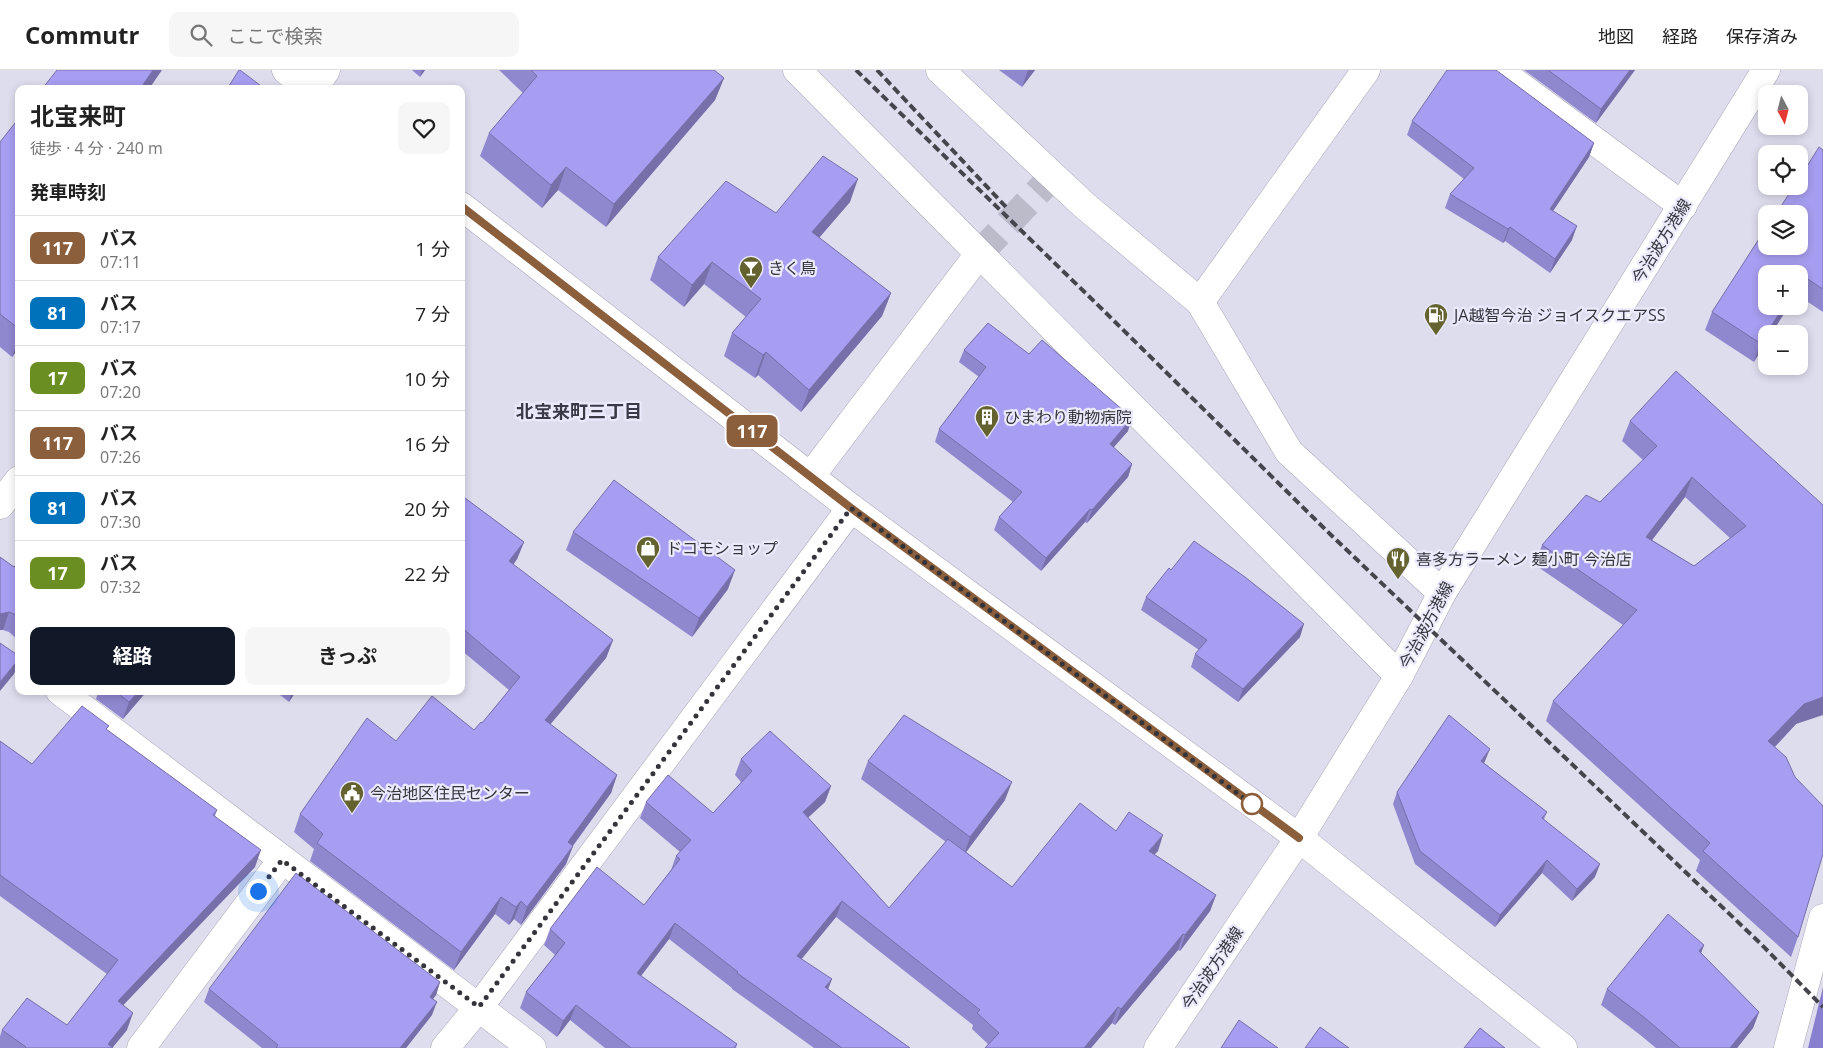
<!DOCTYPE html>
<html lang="ja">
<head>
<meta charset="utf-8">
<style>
	body { margin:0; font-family:"Open Sans","Noto Sans JP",sans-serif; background:#f6f6f6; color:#222; height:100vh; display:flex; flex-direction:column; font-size:19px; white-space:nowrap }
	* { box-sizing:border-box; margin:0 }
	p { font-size:16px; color:#767676 }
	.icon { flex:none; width:28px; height:28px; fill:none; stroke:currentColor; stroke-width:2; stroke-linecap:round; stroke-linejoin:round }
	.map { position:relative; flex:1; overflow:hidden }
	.sheet { position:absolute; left:15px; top:15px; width:450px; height:610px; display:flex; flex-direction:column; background:#fff; border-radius:10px; box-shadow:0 2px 8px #0003 }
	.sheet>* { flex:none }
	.badge { padding:0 10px; border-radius:8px; font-size:18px; line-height:32px }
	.needle { width:32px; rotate:173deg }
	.fabs { position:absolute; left:1758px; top:15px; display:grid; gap:10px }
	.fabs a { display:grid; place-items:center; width:50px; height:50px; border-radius:10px; background:#fff; box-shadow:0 2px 8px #0003; font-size:25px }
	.you { position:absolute; width:25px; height:25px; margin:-12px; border:4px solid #fff; border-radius:50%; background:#1a73e8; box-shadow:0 0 0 8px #1a73e833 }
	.map>.badge { position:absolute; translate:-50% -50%; box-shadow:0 0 0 2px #fff }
	h2 { padding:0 15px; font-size:19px; line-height:45px }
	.round { display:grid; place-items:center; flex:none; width:52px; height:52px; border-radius:10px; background:#f6f6f6 }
	.overview { display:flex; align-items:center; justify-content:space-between; height:85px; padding:0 15px }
	h1 { font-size:24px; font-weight:700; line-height:38px }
	.cta { display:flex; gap:10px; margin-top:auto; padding:10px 15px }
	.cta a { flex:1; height:58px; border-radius:10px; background:#111827; color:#fff; font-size:20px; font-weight:700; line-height:58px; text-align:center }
	.cta a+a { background:#f6f6f6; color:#222 }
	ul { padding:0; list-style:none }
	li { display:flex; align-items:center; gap:15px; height:65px; padding:0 15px; border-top:1px solid #e0e0e0 }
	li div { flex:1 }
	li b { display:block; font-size:19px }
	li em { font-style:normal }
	li .badge { min-width:55px; font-weight:700; text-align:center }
	header { display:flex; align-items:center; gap:30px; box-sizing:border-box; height:70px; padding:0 25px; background:#fff; border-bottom:1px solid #e0e0e0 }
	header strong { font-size:24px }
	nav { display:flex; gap:28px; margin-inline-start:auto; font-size:18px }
	.search { width:350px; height:45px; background:#f6f6f6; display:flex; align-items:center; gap:12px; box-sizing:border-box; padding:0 18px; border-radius:10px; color:#767676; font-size:19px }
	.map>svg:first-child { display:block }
	.water { fill:#897fcf }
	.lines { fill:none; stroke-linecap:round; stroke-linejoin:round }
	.minor-tunnel { stroke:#bcbbca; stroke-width:28; stroke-dasharray:28 14; stroke-linecap:butt }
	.minor-casing { stroke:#a8a7b8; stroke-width:29 }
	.major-casing { stroke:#a8a7b8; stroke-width:29 }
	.minor { stroke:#fff; stroke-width:28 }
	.major { stroke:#fff; stroke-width:28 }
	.rail { stroke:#46454d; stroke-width:4; stroke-dasharray:8 4; stroke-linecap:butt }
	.wall { fill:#9088cf; fill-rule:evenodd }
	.shaded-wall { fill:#766fa9 }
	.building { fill:#a89ef1; stroke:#766fa9; fill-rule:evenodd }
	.line-casing { stroke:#fff; stroke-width:11 }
	.line { stroke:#8b5e3c; stroke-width:8 }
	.walk { stroke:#34343a; stroke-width:5; stroke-dasharray:0 9 }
	.stop-dot { fill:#fff; stroke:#8b5e3c; stroke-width:2.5 }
	.labels { text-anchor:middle; stroke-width:4.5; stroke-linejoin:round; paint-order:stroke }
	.street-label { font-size:16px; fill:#34343a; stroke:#ebeafc }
	.poi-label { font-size:16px; fill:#34343a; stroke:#ebeafc; text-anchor:start }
	.neighbourhood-label { font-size:18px; font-weight:bold; fill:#3a3946; stroke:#ebeafc }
</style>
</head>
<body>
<header>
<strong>Commutr</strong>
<div class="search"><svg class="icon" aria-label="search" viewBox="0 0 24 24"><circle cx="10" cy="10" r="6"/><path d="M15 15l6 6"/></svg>ここで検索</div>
<nav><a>地図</a><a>経路</a><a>保存済み</a></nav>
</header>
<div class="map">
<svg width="1823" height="978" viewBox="0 0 1823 978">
	<rect width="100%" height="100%" fill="#deddee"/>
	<polygon class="water" points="1823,917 1823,978 1808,978"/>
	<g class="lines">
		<polyline class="minor-tunnel" points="979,184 1053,106"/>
		<g class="minor-casing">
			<g id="minor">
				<polyline points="286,0 310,19"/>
				<polyline points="797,0 1399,606"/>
				<polyline points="940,0 1084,135 1200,232 1289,382 1442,523"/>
				<polyline points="1498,0 1683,136"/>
				<polyline points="313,19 326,0"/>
				<polyline points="461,136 851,438 1299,768 1563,978"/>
				<polyline points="1200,232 1366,0"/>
				<polyline points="810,407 979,184"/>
				<polyline points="0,435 19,410"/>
				<polyline points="60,621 532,978"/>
				<polyline points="141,978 282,790"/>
				<polyline points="445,978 479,937 851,438"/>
				<polyline points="1788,978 1823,848"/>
			</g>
		</g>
		<g class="major-casing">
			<polyline id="major" points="1158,978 1299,768 1399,606 1442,523 1766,0"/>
		</g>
		<use href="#minor" class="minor"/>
		<use href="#major" class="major"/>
		<g class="rail">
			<polyline points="856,0 1103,240 1331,465 1760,873 1823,937"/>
			<polyline points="877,0 1007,138"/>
		</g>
	</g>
	<g class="wall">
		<polygon points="412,0 425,0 420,7"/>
		<polygon points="499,0 714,0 724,8 715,30 606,157 558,120 542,138 480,86 489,63 523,23"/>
		<polygon points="999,0 1035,0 1022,17"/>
		<polygon points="1524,0 1635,0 1596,53"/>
		<polygon points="19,48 19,278 12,287 0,277 0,72"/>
		<polygon points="1412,51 1594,73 1589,87 1553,141 1572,170 1550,203 1505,171 1503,173 1445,138 1450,124 1464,109 1407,65"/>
		<polygon points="1823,80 1823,242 1799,226 1799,204 1789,236 1771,264 1766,264 1754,292 1705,260 1712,242"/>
		<polygon points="850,132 819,168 891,223 882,246 801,342 758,305 755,308 724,286 732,263 746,247 704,214 684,237 650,210 658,187 776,143"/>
		<polygon points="964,280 1128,361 1113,378 1132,394 1128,407 1087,453 1085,452 1041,501 994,460 999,447 1013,432 935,372 939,359 979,307 959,292"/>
		<path d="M1630,351L1823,435L1796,654L1775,677L1798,867L1791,887L1696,801L1700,790L1546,651L1553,631L1623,555L1535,495L1542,475L1600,432L1643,390L1622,371ZM1685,427L1730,468L1694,496L1652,470Z"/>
		<polygon points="461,425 524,472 517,489 513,495 613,570 606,588 550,654 617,705 611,723 573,776 566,794 521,855 514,849 509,855 495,844 454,900 310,791 314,779 294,762 300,744 396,671 474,660 482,653 509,620 461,580"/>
		<polygon points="573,462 728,519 692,567 566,480"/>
		<polygon points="0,487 14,497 19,491 19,571 9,562 3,560 0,560"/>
		<polygon points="1171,500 1300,567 1238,632 1191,597 1195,584 1199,580 1141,540 1146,527"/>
		<polygon points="96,621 147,621 123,649 96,629 98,623"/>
		<polygon points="275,621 296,621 289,632"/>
		<polygon points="107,660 217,740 215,746 255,797 123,935 127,960 113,977 113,978 0,978 0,966 2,960 67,955 107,904 0,826 0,671 32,694"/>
		<polygon points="741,689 831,716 825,732 808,747 889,838 946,772 861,709 868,691 1005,730 966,782 1012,817 1116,761 1158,781 1154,784 1216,825 1210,841 1180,881 1178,880 1115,955 1112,953 1091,978 985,978 988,974 972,959 973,955 836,847 801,889 828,919 910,978 814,978 732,919 732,918 669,869 641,906 737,974 736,978 605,978 570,950 557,967 520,938 526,922 555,885 544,875 550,859 644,835 671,800 676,786 680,782 640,748 646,732 713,743 741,712 735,705"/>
		<polygon points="1485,691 1484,693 1547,742 1544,749 1595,807 1572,831 1542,803 1495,857 1415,794 1393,734 1397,722"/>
		<polygon points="1704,875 1701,883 1759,942 1753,958 1737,978 1656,978 1639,964 1601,935 1607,919"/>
		<polygon points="440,912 436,925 433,929 432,945 406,978 262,978 204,932 209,919"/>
	</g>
	<g class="shaded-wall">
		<polygon points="153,0 162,0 149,19 140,19"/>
		<polygon points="422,0 425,0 420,7"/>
		<polygon points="1028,0 1035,0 1022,17"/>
		<polygon points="1630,0 1635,0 1596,53 1601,39"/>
		<polygon points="724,8 715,30 606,157 614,134"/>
		<polygon points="1594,73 1589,87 1545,153 1550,139"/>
		<polygon points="566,97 558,120 542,138 551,115"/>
		<polygon points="858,109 850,132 804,185 812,162"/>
		<polygon points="1577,156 1572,170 1550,203 1555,189"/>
		<polygon points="1510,157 1505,171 1503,173 1508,159"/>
		<polygon points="712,192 704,214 684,237 692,215"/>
		<polygon points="1803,206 1799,219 1799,213"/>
		<polygon points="891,223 882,246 801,342 809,320"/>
		<polygon points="1784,236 1789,236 1771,264 1766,264"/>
		<polygon points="1766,264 1766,272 1754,292 1760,273"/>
		<polygon points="19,268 19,278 12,287"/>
		<polygon points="766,282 758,305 755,308 763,285"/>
		<polygon points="1132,348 1128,361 1105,387 1110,374"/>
		<polygon points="1132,394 1128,407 1087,453 1092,440"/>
		<polygon points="1692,407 1685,427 1639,487 1646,467"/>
		<polygon points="1090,439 1085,452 1041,501 1046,488"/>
		<polygon points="524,472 517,489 503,509 509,491"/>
		<polygon points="735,500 728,519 692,567 699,548"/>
		<polygon points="9,542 3,560 0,560 0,544"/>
		<polygon points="1304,554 1300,567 1238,632 1243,619"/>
		<polygon points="613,570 606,588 539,668 545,650"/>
		<polygon points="19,589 19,592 14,604 0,621 0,612"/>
		<polygon points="139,621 147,621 123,649 129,632"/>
		<polygon points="292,621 296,621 289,632"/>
		<polygon points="1823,627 1823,645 1796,654 1761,691 1768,671 1804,634"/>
		<polygon points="1490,679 1485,691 1476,703 1481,691"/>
		<polygon points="617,705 611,723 562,790 568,772"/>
		<polygon points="1012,712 1005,730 964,785 970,767"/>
		<polygon points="831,716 825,732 797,758 803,742"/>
		<polygon points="1163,765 1158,781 1143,796 1149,781"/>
		<polygon points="573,776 566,794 521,855 527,837"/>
		<polygon points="261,780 255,797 111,948 118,931"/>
		<polygon points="1547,790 1542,803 1495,857 1500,845"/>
		<polygon points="1600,794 1595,807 1572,831 1577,819"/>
		<polygon points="1216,825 1210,841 1180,881 1185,865"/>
		<polygon points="501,827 495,844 454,900 461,882"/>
		<polygon points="521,831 514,849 509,855 516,837"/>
		<polygon points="842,831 836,847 791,902 797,886"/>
		<polygon points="675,853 669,869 631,919 637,903"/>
		<polygon points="1183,864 1178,880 1115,955 1121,939"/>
		<polygon points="1704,875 1698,891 1699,881"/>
		<polygon points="832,909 826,925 825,917"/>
		<polygon points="440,912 436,925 425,939 430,927"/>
		<polygon points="437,932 432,945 406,978 400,978"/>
		<polygon points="576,935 570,950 557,967 563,951"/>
		<polygon points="1118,937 1112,953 1091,978 1084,978"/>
		<polygon points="1759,942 1753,958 1737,978 1730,978"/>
		<polygon points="133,943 127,960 112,978 108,974"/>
	</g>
	<g class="building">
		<polygon points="57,0 153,0 140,19 42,19"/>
		<polygon points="239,0 240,0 265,19 227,19"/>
		<polygon points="531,0 714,0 724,8 614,134 566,97 551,115 489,63 537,6"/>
		<polygon points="1447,0 1496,0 1594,73 1550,139 1577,156 1555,189 1510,157 1508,159 1450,124 1474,98 1412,51"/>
		<polygon points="1548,0 1630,0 1601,39"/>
		<polygon points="19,48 19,259 0,244 0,72"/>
		<polygon points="1819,77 1823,80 1823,219 1803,206 1799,213 1799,204 1766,204 1766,236 1784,236 1760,273 1712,242 1766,158 1766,176 1799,176 1799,144 1776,144 1794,116 1799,116 1799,109"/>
		<polygon points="823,86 858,109 812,162 891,223 809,320 766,282 763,285 732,263 761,229 712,192 692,215 658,187 726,111 776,143"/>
		<polygon points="988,253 1029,284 1042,270 1132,348 1110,374 1132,394 1092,440 1090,439 1046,488 999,447 1022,422 939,359 986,297 964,280"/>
		<path d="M1676,301L1823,435V627L1804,634L1768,671L1786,687L1795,707L1823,736V784L1798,867L1703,781L1710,773L1553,631L1637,540L1542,475L1586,425L1600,432L1657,376L1630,351ZM1692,407L1746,456L1694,496L1646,467Z"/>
		<polygon points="614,410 735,500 699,548 573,462"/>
		<polygon points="461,425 524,472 509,491 613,570 545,650 617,705 568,772 573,776 527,837 521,831 516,837 501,827 461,882 317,773 323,764 300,744 367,648 396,671 432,626 474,660 481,652 482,653 520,607 461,557"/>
		<polygon points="1194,471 1245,507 1304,554 1243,619 1195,584 1207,570 1146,527 1169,498 1171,500"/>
		<polygon points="0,487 14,497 19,491 19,548 16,545 9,542 0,544"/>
		<polygon points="0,573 19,586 19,589 0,612"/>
		<polygon points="115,621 139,621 129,632"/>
		<polygon points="82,636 109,656 106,659 217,740 213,745 261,780 118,931 133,943 108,974 113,978 25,978 26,977 2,960 27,928 67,955 118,890 0,805 0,671 32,694"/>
		<polygon points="904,645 1012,712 970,767 868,691"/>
		<polygon points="1449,645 1490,679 1481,691 1547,742 1542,748 1600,794 1577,819 1547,790 1500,845 1420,781 1397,722"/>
		<polygon points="770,661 831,716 803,742 889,838 948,769 1012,817 1080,733 1116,761 1129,742 1163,765 1149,781 1216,825 1185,865 1183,864 1121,939 1118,937 1084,978 985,978 999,963 977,943 980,940 842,831 797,886 832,909 825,917 910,978 842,978 737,903 738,902 675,853 637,903 737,974 734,978 631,978 576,935 563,951 526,922 565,873 550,859 597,797 644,835 680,789 676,786 691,770 646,732 668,705 713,743 752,701 741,689"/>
		<polygon points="296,803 440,912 430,927 437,932 400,978 276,978 278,975 209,919"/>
		<polygon points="1668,844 1704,875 1699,881 1759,942 1730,978 1680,978 1645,948 1607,919"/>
		<polygon points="1239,950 1278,978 1221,978"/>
		<polygon points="1320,957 1349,978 1305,978"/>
		<polygon points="1480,958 1505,978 1464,978"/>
	</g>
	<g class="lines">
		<g class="line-casing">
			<polyline id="line" points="461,136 851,438 1299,768"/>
		</g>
		<use href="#line" class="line"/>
		<polyline class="walk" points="258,821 282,790 479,937 851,438 1252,734"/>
	</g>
	<defs>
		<g id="bar-pin" transform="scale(1.25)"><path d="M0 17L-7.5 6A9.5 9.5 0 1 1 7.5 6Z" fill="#646330" stroke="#ebeafc"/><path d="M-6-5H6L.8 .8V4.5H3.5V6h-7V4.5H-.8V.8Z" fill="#fff"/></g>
		<g id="fuel-pin" transform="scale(1.25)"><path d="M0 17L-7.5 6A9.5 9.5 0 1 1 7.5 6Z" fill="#646330" stroke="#ebeafc"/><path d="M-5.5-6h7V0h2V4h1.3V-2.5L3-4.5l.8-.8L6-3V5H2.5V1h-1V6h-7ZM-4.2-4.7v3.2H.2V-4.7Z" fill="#fff"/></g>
		<g id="building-pin" transform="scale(1.25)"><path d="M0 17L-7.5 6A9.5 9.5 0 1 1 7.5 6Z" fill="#646330" stroke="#ebeafc"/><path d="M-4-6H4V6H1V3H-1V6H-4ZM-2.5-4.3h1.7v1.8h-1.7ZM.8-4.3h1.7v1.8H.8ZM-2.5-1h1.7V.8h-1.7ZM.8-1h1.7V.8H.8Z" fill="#fff"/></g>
		<g id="shop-pin" transform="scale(1.25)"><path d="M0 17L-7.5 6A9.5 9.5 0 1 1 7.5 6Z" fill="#646330" stroke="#ebeafc"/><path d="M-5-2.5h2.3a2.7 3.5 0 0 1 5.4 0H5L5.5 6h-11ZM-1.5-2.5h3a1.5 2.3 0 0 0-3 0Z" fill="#fff"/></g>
		<g id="restaurant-pin" transform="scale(1.25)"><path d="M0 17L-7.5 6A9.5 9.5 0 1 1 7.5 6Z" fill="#646330" stroke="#ebeafc"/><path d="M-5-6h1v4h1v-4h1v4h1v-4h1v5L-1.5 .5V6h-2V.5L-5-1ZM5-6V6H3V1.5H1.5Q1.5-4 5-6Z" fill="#fff"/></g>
		<g id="civic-pin" transform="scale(1.25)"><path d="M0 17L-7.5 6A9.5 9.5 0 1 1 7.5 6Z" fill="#646330" stroke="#ebeafc"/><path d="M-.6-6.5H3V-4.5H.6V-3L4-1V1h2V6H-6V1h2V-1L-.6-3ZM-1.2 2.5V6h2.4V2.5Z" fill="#fff"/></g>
	</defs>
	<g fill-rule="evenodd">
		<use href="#bar-pin" x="751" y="198"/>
		<use href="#fuel-pin" x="1436" y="245"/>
		<use href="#building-pin" x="987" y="347"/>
		<use href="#shop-pin" x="648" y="478"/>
		<use href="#restaurant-pin" x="1398" y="489"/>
		<use href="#civic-pin" x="352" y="723"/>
	</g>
	<circle class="stop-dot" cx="1252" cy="734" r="10"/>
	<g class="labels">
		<g class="street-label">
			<text transform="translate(1661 171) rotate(-58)" y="6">今治波方港線</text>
			<text transform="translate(1426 555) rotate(-62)" y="6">今治波方港線</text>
			<text transform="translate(1212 898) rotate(-56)" y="6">今治波方港線</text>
		</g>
		<g class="poi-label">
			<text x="768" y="204">きく鳥</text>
			<text x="1454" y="251">JA越智今治 ジョイスクエアSS</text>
			<text x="1004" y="353">ひまわり動物病院</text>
			<text x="666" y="484">ドコモショップ</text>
			<text x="1416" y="495">喜多方ラーメン 麺小町 今治店</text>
			<text x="370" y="729">今治地区住民センター</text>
		</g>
		<g class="neighbourhood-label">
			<text x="579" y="348">北宝来町三丁目</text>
		</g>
	</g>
</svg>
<div class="fabs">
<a><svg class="needle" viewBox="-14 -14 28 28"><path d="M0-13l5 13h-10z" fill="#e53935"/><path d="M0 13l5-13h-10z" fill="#767676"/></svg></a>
<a><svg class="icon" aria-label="locate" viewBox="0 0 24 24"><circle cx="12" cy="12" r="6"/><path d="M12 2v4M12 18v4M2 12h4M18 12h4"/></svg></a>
<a><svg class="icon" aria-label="layers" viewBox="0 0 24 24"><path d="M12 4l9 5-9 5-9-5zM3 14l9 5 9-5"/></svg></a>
<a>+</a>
<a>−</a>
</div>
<div class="you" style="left:258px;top:821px"></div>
<b class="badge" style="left:752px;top:361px;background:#8b5e3c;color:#fff">117</b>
<section class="sheet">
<div class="overview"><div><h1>北宝来町</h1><p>徒歩 · 4 分 · 240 m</p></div><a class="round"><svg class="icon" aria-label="heart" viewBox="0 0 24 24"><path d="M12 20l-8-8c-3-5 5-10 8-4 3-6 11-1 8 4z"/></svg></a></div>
<h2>発車時刻</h2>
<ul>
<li><span class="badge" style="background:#8b5e3c;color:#fff">117</span><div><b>バス</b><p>07:11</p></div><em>1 分</em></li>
<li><span class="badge" style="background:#0072bc;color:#fff">81</span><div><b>バス</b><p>07:17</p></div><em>7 分</em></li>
<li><span class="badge" style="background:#6b8e23;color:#fff">17</span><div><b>バス</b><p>07:20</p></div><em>10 分</em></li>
<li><span class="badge" style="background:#8b5e3c;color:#fff">117</span><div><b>バス</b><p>07:26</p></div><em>16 分</em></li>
<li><span class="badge" style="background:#0072bc;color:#fff">81</span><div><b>バス</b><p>07:30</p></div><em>20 分</em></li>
<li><span class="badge" style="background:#6b8e23;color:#fff">17</span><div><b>バス</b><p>07:32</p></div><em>22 分</em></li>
</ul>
<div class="cta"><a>経路</a><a>きっぷ</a></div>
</section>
</div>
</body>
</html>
